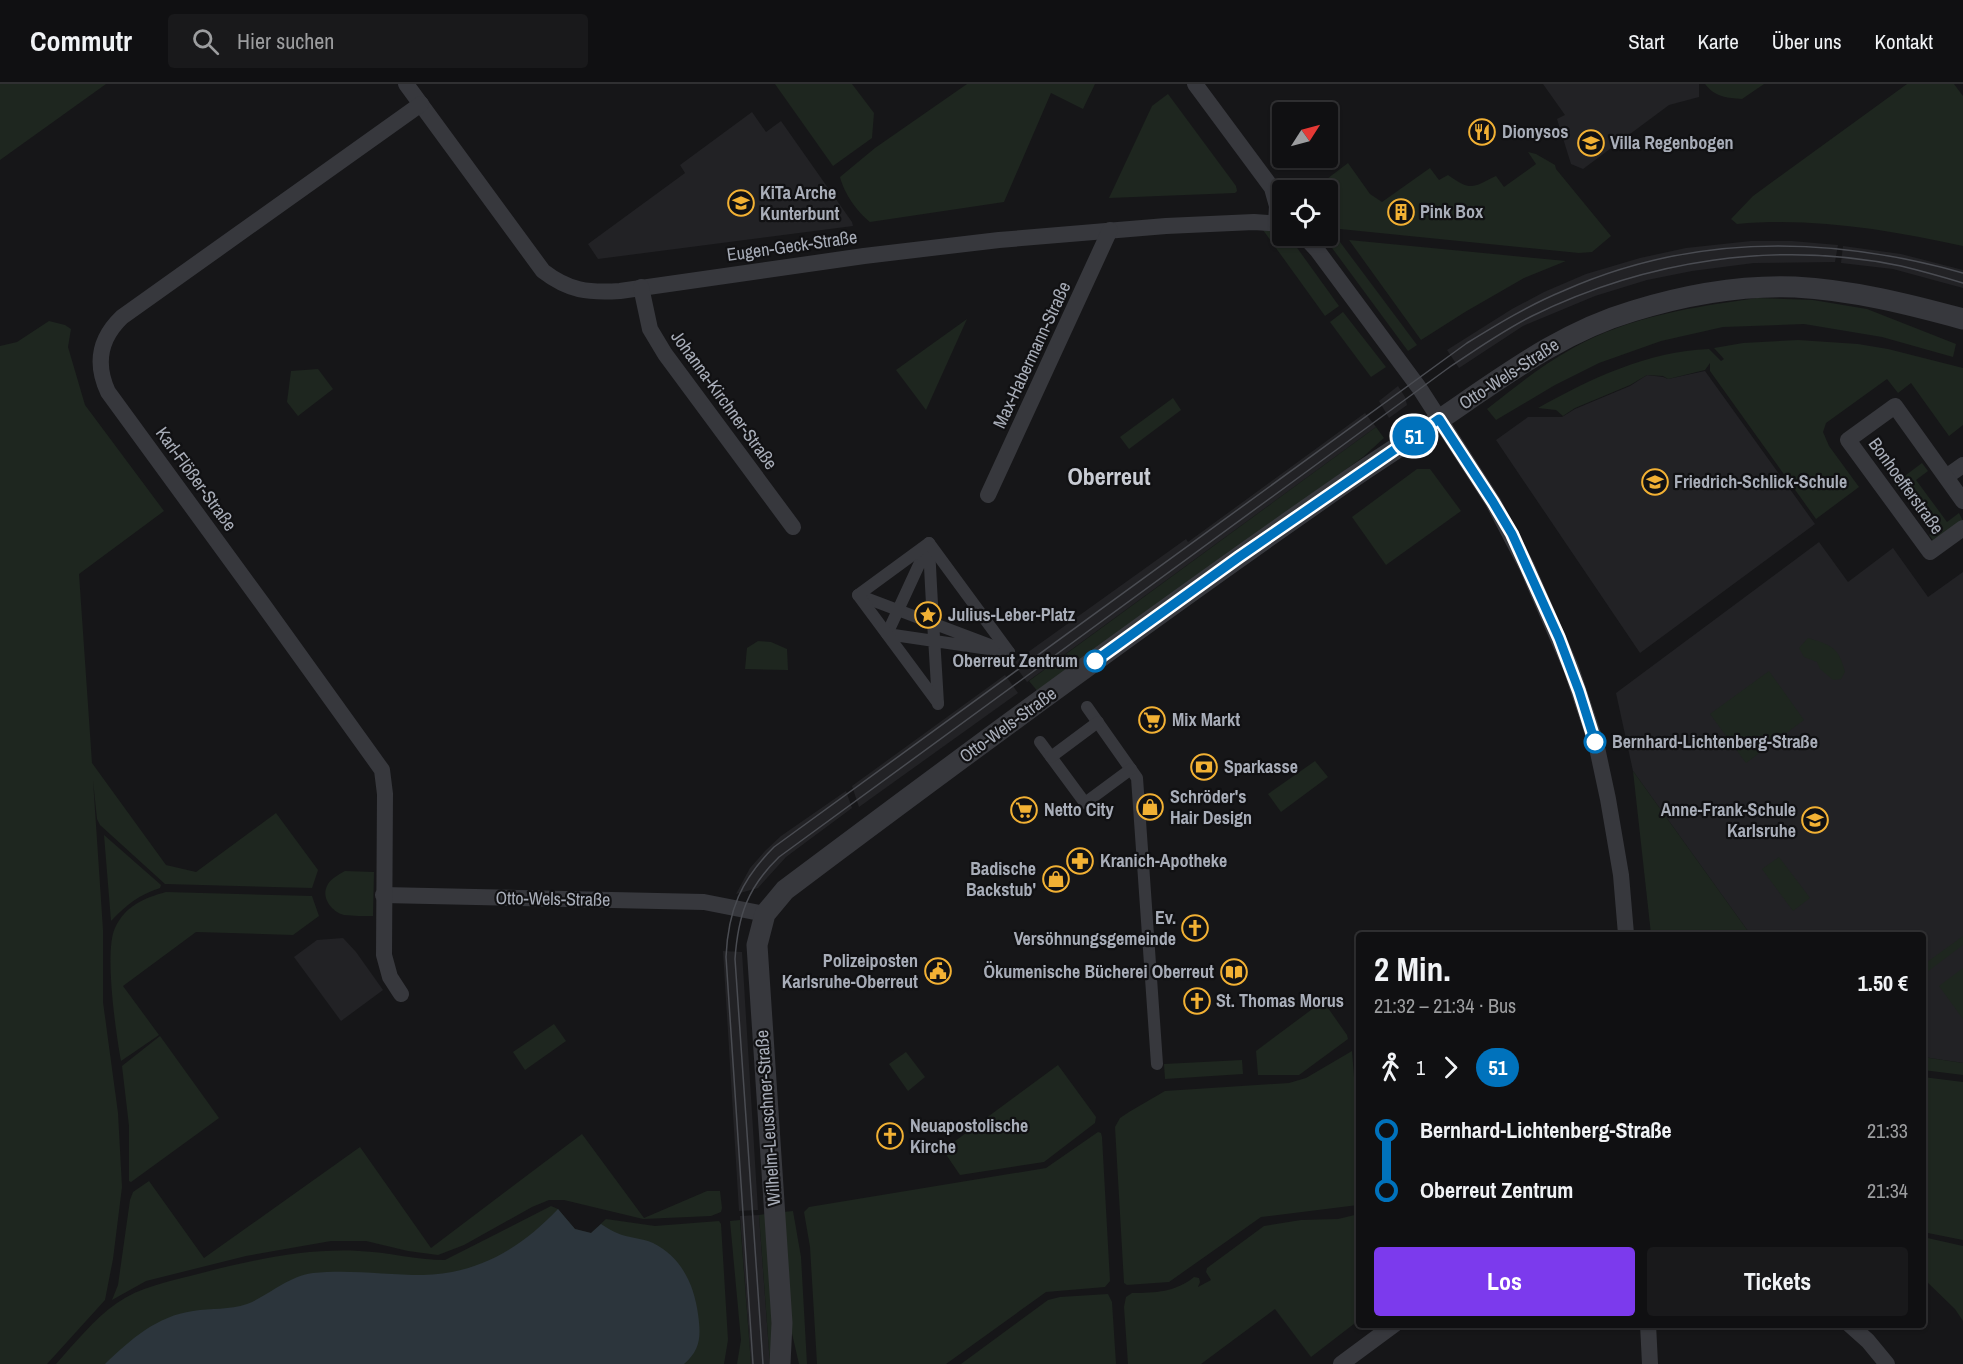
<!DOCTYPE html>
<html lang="de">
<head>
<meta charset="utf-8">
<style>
	body { margin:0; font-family:"Archivo Narrow",sans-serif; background:#19191b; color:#f1f3f6; height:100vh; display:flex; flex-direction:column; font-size:22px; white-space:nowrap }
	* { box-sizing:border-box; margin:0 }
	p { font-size:20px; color:#9c9d9f }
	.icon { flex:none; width:33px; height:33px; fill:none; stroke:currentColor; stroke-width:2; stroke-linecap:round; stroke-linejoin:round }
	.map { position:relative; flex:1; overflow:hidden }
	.panel { position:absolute; left:1356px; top:848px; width:570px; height:396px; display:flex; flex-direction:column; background:#101012; border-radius:6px; box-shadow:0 2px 4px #0004,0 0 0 2px #303032 }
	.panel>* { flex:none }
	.badge { padding:0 12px; border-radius:20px; font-size:21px; line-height:39px }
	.needle { width:39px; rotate:54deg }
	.tools { position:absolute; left:1272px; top:18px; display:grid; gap:12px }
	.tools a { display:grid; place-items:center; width:66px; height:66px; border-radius:6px; background:#101012; box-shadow:0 2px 4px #0004,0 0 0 2px #303032; font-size:30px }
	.map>.badge { position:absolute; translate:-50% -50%; box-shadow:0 0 0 3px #fff }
	.legs { display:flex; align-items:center; gap:9px; height:66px; padding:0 18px; font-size:20px }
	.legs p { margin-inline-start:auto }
	.summary { display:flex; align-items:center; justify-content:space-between; height:102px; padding:0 18px }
	h1 { font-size:33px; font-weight:700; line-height:45px }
	.cta { display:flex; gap:12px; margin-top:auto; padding:12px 18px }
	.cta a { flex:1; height:69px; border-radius:6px; background:#7c3aed; color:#fff; font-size:24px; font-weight:700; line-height:69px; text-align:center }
	.cta a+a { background:#19191b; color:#f1f3f6 }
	ul { padding:0 18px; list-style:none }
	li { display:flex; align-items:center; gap:21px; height:60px; font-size:22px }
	li i { display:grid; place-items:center; width:9px; height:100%; margin:0 8px; background:currentColor }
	li i::after { content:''; width:15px; height:15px; margin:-8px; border:4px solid; border-radius:50%; background:#101012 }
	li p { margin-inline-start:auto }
	li:first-child i { background:linear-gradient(#0000 50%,currentColor 0) }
	li:last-child i { background:linear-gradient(currentColor 50%,#0000 0) }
	header { display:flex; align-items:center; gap:36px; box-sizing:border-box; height:84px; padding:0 30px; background:#101012; border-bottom:2px solid #303032 }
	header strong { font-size:28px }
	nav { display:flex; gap:33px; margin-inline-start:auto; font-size:21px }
	.search { width:420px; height:54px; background:#19191b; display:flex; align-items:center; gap:15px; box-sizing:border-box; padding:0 21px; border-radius:6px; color:#9c9d9f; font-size:22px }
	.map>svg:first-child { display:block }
	.built { fill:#222225 }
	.green { fill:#1e261f }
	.water { fill:#2c353c }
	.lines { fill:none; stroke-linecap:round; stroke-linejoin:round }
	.pedestrian { stroke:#37383d; stroke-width:12 }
	.minor { stroke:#37383d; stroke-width:16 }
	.tertiary { stroke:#37383d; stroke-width:21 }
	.tram { stroke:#4a4c52; stroke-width:1.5 }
	.line-1-casing { stroke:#fff; stroke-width:14 }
	.line-1 { stroke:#0072bc; stroke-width:9 }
	.stop-1-dot { fill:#fff; stroke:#0072bc; stroke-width:3 }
	.labels { text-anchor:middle; stroke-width:4.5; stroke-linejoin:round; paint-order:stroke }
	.poi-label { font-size:18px; font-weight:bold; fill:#a8adb8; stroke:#111113; text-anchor:start }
	.street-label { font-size:18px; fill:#a8adb8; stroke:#111113 }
	.stop-label { font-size:18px; font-weight:bold; fill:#a8adb8; stroke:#111113; text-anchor:end }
	.district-label { font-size:24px; font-weight:bold; fill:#c9ccd4; stroke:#111113 }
</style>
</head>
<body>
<header>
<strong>Commutr</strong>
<div class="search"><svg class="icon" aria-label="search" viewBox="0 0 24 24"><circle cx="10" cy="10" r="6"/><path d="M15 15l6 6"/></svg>Hier suchen</div>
<nav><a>Start</a><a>Karte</a><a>Über uns</a><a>Kontakt</a></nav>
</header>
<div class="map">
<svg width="1963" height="1280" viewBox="0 0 1963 1280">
	<rect width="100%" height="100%" fill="#161618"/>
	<g class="built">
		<polygon points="1543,0 1699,0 1699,13 1669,21 1583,85 1571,80 1557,35 1565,31"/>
		<polygon points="752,28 766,48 781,37 852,138 853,142 598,175 588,160 685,89 680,81"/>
		<polygon points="1751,157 1792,157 1838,161 1835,178 1754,179 1692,187 1647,196 1595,212 1523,242 1459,284 1447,266 1512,225 1544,208 1586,190 1640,174 1686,164"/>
		<polygon points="1843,162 1901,170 1963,186 1963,204 1893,185 1841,179"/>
		<polygon points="1705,287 1815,440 1640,569 1496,356 1528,333 1562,333 1575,325 1630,302 1647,291 1663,293 1668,295"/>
		<polygon points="1398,302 1405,313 1407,321 1389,334 1379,317"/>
		<polygon points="1365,329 1376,343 1027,598 1013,579 1186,455 1188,458"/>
		<polygon points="1819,458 1848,498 1893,464 1928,513 1963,488 1963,979 1923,973 1923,850 1750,850 1633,687 1616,609"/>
		<polygon points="1005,591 1018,609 859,723 852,702"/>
		<polygon points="846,707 852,724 786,773 758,804 736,810 750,784 765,767 781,752"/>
		<polygon points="343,854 356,868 383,906 341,937 294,873 317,856"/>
		<polygon points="723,867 742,868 758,1126 739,1127"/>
		<polygon points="759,1131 770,1280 751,1280 740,1132"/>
	</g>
	<g class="green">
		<polygon points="0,0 106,0 0,76"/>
		<polygon points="775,0 852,0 874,29 872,54 833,82"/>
		<path d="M967,0H1095L1083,25L1051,9L1004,118L870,138C857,128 844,109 840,93L875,64Z"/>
		<path d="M1705,0H1764L1742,15C1727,14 1715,13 1705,0Z"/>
		<path d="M1907,0H1954L1963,12V162C1889,146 1813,133 1737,140L1731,135L1753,112Z"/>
		<polygon points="1168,10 1236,102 1237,107 1235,109 1109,114 1152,22"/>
		<path d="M1528,68L1536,70L1555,81L1556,85L1611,152L1592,168L1579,169L1340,145L1328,128V106H1315L1319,101L1348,79L1370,110L1382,118L1430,84L1439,96L1448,91C1472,108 1473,103 1496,92L1504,103L1536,80Z"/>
		<polygon points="1263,146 1281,149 1295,161 1339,222 1325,232"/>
		<polygon points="1324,153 1337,154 1417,261 1408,267"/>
		<polygon points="1349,156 1566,177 1524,194 1465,228 1421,256"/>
		<path d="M1757,214L1813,216L1867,225L1956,260L1953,273L1882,253L1804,240L1723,243L1661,257L1599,279L1555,301L1496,336L1487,325C1515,303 1542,281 1573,264C1630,232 1694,223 1757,214Z"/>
		<polygon points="1343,228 1386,283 1371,293 1330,238"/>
		<polygon points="967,235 926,326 896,286"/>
		<polygon points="49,237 65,241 71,245 68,263 85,321 164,427 79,490 92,679 166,781 196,788 276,729 318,786 312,804 165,800 100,741 97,735 93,696 103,846 103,918 118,1029 122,1103 113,1175 105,1216 47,1280 0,1280 0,262 17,258"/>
		<path d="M1798,256L1858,260L1888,265L1963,284V341L1949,352L1911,299L1898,309L1887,295L1826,339L1823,348L1829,362L1859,403L1816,435L1710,287V279L1705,286L1668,295L1663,292L1647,291L1630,301L1575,324L1563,332L1556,326L1538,324C1590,295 1648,267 1709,265L1721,277L1724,275L1714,264L1743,259Z"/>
		<polygon points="318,285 333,305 298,332 287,318 291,287"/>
		<polygon points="1173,314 1181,326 1129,365 1120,353"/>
		<polygon points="1376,343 1384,354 1363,373 1039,609 1029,597"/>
		<polygon points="1922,379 1928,387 1916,396 1947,438 1959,429 1963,437 1934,458 1929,451 1941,441 1910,400 1900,408 1894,400"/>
		<polygon points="1417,385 1430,385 1461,427 1386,481 1352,433"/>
		<path d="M1808,554C1831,561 1839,563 1845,588L1841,595L1833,596L1820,585L1817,578L1804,573L1799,564Z"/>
		<polygon points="758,557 771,558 787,565 788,586 745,585 747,564"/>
		<polygon points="1769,587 1804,636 1746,679 1710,630"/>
		<polygon points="1315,677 1328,693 1281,728 1268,710"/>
		<polygon points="1633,687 1750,850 1651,850"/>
		<path d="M104,751L161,801L160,804C139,811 127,820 111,837Z"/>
		<polygon points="1779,773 1810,814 1793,827 1762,785"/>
		<path d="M345,787L374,788L373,832C364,832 353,832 344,831C332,828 321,814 327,802C330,795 338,791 345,787Z"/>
		<path d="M166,808L312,812L319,832L293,851L196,848L123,902L159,951L121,977C116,950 104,867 115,844C125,822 144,814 166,808Z"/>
		<polygon points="1963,852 1963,861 1923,891 1923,881"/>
		<polygon points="1963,884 1963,935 1939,902"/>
		<polygon points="1323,917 1347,951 1348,955 1299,991 1258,991 1256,967"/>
		<polygon points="554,940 566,957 525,986 513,968"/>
		<polygon points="160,952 219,1034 131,1098 129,1097 129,1042 122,982"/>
		<polygon points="1352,967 1359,1056 1358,1121 1261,1133 1169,1198 1127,1201 1124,1199 1115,1043 1120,1034 1129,1028 1165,1007 1289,999 1306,994"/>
		<polygon points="906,968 925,993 908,1007 889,980"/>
		<polygon points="1923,973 1963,979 1963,991 1923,986"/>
		<polygon points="1242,976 1243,990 1165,995 1164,980"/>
		<polygon points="1058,981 1096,1033 1095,1039 1044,1078 960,1091 943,1066"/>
		<polygon points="1923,993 1963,998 1963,1156 1923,1148"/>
		<polygon points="1098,1048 1101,1049 1102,1053 1110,1197 1105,1203 1046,1208 946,1280 817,1280 810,1163 804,1128 809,1123 1046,1084"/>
		<polygon points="582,1050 644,1134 707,1107 720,1107 722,1124 721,1128 711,1132 643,1135 564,1116 549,1116 532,1123 464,1161 438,1171 408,1167 366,1157 331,1157 246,1172 146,1197 112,1216 118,1201 130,1116 133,1108 149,1097 204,1174 360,1063 431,1164"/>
		<path d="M551,1122L558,1125L575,1145L591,1149L606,1135L655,1142L719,1137L721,1140L728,1256L724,1280H56C75,1259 94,1235 117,1219C140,1203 167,1198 194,1191C247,1177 304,1164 359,1167C388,1168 416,1176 445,1176Z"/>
		<polygon points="793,1127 801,1173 807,1280 799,1280 791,1245 783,1128"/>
		<polygon points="766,1130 776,1280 770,1280 759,1131"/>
		<path d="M1359,1130V1236L1311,1273L1275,1225L1201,1280H1128L1124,1223L1126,1213L1132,1209C1155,1209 1176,1208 1194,1193L1199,1194L1200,1198L1198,1203L1211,1196L1206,1188L1207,1184L1264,1142L1301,1136L1338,1135Z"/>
		<polygon points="740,1136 751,1280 737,1280 741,1256 730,1137"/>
		<polygon points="1923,1153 1963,1162 1963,1237 1955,1225 1923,1194"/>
		<polygon points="1108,1210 1112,1218 1116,1280 961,1280 1048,1216 1060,1213"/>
	</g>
	<path class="water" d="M558,1125L575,1145L591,1149L601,1140C606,1143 612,1147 617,1149C628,1154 642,1154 653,1159C681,1173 694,1200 698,1230C701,1252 701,1265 684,1280H105C131,1255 157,1232 193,1227C212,1224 229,1226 247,1220C270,1211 286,1193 313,1189C350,1185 386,1191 423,1191C478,1190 521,1164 558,1125Z"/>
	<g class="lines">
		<g class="pedestrian">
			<path d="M858,511C908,530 958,549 1009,568L887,550L929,459C931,513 935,566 938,620"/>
			<polyline points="938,619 858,511 929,459 1009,568"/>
			<polyline points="1087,623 1137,694 1157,980"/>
			<polyline points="1040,658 1085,719 1131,685"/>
			<polyline points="1051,673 1098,638"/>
		</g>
		<g class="minor">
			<path d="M406,0L543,187C569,207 588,209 620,207L864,172L999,156L1166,142L1254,138L1282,140"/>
			<polyline points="1195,0 1272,104 1277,122 1276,139"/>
			<polyline points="1304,152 1317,166 1420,305 1493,418 1527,483 1571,584 1596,659 1608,715 1621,791 1626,850"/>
			<polyline points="641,203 650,245 665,270 793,443"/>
			<polyline points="1946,393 1963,381"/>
			<polyline points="988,411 1110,146"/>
			<polyline points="1963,417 1895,322 1848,356 1930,468 1963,444"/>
			<polyline points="383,811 704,818 765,830"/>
			<path d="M401,910L390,893L384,871L385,710L382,686L262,519L108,308C95,280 99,255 122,233L421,20"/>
			<polyline points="1648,1240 1650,1280"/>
			<polyline points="1849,1240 1868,1257 1887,1280"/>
			<polyline points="1341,1280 1395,1240"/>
		</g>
		<path class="tertiary" d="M780,1280L782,1239L757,861L765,830L785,806C970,667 1156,530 1346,398C1387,370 1430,343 1471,314C1522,279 1572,245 1633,227C1685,211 1740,201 1795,203C1852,206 1908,220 1963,235"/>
		<g class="tram">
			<path d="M753,1280L726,873C728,826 741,796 774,763L1467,259C1498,240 1529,221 1563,207C1693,149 1828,151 1963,189"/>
			<path d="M763,1280L735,875C738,832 747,804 779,773L1447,285C1475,266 1502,247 1532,232C1646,176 1777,156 1901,182C1922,187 1943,193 1963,199"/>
		</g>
	</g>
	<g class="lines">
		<g class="line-1-casing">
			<polyline id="line-1" points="1095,577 1239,473 1439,335 1493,418 1512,450 1559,554 1579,607 1595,658"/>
		</g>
		<use href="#line-1" class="line-1"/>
	</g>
	<defs>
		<g id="restaurant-ring" transform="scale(1.35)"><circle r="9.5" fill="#111113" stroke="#f2b134" stroke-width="1.5"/><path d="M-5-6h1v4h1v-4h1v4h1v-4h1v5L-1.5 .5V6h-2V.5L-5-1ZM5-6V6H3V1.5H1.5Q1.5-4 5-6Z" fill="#f2b134"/></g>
		<g id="school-ring" transform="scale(1.35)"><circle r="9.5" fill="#111113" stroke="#f2b134" stroke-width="1.5"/><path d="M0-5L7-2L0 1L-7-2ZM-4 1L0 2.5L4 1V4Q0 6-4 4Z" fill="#f2b134"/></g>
		<g id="building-ring" transform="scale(1.35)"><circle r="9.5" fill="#111113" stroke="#f2b134" stroke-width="1.5"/><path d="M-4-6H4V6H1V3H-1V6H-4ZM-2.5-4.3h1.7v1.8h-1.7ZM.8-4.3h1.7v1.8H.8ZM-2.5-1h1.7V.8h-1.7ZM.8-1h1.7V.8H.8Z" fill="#f2b134"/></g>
		<g id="sight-ring" transform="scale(1.35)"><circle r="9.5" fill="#111113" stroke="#f2b134" stroke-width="1.5"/><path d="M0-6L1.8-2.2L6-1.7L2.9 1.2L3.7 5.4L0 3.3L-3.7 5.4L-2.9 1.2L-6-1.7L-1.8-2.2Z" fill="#f2b134"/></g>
		<g id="supermarket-ring" transform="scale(1.35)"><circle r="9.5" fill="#111113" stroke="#f2b134" stroke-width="1.5"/><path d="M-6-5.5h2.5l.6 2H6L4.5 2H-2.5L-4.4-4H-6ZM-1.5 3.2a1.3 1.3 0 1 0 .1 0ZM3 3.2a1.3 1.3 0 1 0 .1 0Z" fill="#f2b134"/></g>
		<g id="bank-ring" transform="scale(1.35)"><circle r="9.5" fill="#111113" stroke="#f2b134" stroke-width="1.5"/><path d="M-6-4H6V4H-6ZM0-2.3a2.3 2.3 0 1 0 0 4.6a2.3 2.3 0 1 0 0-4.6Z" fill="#f2b134"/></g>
		<g id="shop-ring" transform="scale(1.35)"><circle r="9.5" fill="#111113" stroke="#f2b134" stroke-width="1.5"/><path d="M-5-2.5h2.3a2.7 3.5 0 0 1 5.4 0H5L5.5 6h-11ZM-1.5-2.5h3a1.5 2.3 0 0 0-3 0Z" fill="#f2b134"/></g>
		<g id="pharmacy-ring" transform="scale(1.35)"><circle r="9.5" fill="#111113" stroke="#f2b134" stroke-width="1.5"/><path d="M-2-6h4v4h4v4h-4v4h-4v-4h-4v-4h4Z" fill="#f2b134"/></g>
		<g id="church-ring" transform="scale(1.35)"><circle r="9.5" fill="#111113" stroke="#f2b134" stroke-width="1.5"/><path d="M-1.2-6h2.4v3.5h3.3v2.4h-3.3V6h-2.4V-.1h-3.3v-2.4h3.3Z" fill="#f2b134"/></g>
		<g id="civic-ring" transform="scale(1.35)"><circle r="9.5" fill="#111113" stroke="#f2b134" stroke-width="1.5"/><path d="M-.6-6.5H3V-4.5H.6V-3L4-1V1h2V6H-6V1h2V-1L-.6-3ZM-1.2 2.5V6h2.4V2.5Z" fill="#f2b134"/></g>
		<g id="library-ring" transform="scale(1.35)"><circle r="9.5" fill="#111113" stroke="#f2b134" stroke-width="1.5"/><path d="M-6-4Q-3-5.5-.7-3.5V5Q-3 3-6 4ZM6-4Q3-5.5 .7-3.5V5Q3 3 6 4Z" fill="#f2b134"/></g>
	</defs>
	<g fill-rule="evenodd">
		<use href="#restaurant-ring" x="1482" y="48"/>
		<use href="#school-ring" x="1591" y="59"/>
		<use href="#school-ring" x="741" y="119"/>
		<use href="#building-ring" x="1401" y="128"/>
		<use href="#school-ring" x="1655" y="398"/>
		<use href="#sight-ring" x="928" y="531"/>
		<use href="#supermarket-ring" x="1152" y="636"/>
		<use href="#bank-ring" x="1204" y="683"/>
		<use href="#shop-ring" x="1150" y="723"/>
		<use href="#supermarket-ring" x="1024" y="726"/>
		<use href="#school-ring" x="1815" y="736"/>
		<use href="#pharmacy-ring" x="1080" y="777"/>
		<use href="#shop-ring" x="1056" y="795"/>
		<use href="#church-ring" x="1195" y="844"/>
		<use href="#civic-ring" x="938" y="887"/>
		<use href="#library-ring" x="1234" y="888"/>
		<use href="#church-ring" x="1197" y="917"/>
		<use href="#church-ring" x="890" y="1052"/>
	</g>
	<g class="stop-1-dot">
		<circle cx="1095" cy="577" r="10"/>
		<circle cx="1595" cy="658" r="10"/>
	</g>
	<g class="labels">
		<g class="poi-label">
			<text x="1502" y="54">Dionysos</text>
			<text x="1610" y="65">Villa Regenbogen</text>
			<text x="760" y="115">KiTa Arche<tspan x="760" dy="21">Kunterbunt</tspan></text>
			<text x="1420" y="134">Pink Box</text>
			<text x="1674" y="404">Friedrich-Schlick-Schule</text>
			<text x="948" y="537">Julius-Leber-Platz</text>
			<text x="1172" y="642">Mix Markt</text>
			<text x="1224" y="689">Sparkasse</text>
			<text x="1170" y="719">Schröder's<tspan x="1170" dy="21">Hair Design</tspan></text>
			<text x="1044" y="732">Netto City</text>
			<text x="1796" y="732" text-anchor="end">Anne-Frank-Schule<tspan x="1796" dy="21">Karlsruhe</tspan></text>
			<text x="1100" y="783">Kranich-Apotheke</text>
			<text x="1036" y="791" text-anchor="end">Badische<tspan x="1036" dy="21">Backstub'</tspan></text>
			<text x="1176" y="840" text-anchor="end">Ev.<tspan x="1176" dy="21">Versöhnungsgemeinde</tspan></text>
			<text x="918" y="883" text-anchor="end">Polizeiposten<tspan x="918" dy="21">Karlsruhe-Oberreut</tspan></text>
			<text x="1214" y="894" text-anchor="end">Ökumenische Bücherei Oberreut</text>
			<text x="1216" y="923">St. Thomas Morus</text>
			<text x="910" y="1048">Neuapostolische<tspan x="910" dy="21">Kirche</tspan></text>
		</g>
		<g class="street-label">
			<text transform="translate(792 162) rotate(-8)" y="6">Eugen-Geck-Straße</text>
			<text transform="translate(1032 271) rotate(-65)" y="6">Max-Habermann-Straße</text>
			<text transform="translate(1509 290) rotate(-33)" y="6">Otto-Wels-Straße</text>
			<text transform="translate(724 316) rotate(54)" y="6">Johanna-Kirchner-Straße</text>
			<text transform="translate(196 395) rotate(54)" y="6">Karl-Flößer-Straße</text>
			<text transform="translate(1906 402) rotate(54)" y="6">Bonhoefferstraße</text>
			<text transform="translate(1008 641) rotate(-36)" y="6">Otto-Wels-Straße</text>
			<text transform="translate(553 815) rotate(1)" y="6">Otto-Wels-Straße</text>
			<text transform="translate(768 1034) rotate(-94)" y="6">Wilhelm-Leuschner-Straße</text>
		</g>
		<g class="stop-label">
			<text x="1078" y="583">Oberreut Zentrum</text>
			<text x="1612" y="664" text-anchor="start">Bernhard-Lichtenberg-Straße</text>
		</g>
		<g class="district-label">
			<text x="1109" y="401">Oberreut</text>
		</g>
	</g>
</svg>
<div class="tools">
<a><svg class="needle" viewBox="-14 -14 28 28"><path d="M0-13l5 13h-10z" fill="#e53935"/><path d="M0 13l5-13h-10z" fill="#9c9d9f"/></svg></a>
<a><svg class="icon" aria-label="locate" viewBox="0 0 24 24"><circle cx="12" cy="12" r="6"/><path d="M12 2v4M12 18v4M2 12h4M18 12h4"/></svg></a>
</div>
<b class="badge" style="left:1414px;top:352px;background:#0072bc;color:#fff">51</b>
<section class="panel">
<div class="summary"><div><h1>2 Min.</h1><p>21:32 – 21:34 · Bus</p></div><b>1.50 €</b></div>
<div class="legs"><svg class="icon" aria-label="walk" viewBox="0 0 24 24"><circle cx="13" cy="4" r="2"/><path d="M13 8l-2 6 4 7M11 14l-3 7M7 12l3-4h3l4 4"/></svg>1<svg class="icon" aria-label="forward" viewBox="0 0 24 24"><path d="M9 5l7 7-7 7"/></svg><b class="badge" style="background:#0072bc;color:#fff">51</b></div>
<ul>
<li><i style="color:#0072bc"></i><b>Bernhard-Lichtenberg-Straße</b><p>21:33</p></li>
<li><i style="color:#0072bc"></i><b>Oberreut Zentrum</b><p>21:34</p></li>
</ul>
<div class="cta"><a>Los</a><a>Tickets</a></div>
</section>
</div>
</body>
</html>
